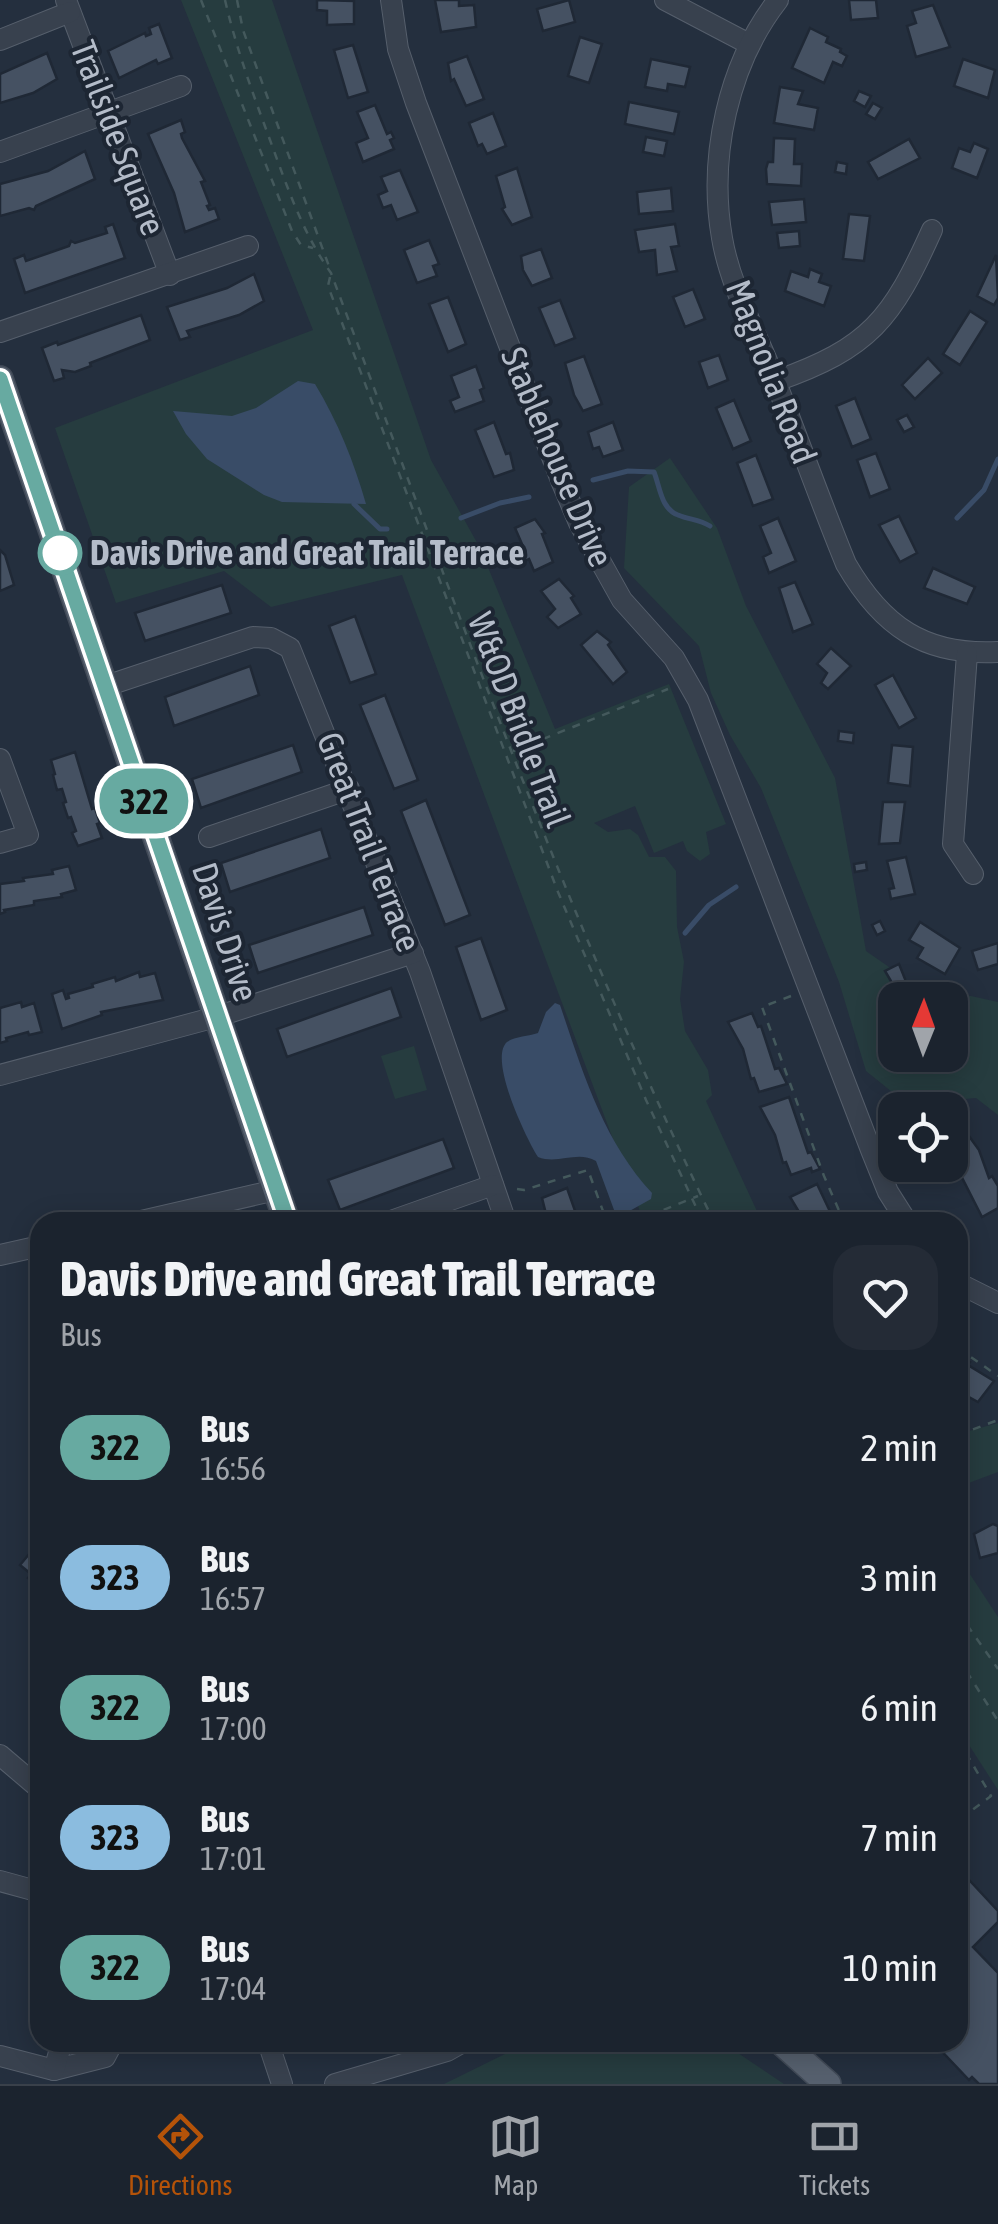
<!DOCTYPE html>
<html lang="en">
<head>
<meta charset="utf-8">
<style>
	body { margin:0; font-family:"Asap Condensed",sans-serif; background:#242b36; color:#f1f3f6; height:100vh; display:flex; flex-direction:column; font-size:38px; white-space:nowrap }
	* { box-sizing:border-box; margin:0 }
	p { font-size:32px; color:#a0a4aa }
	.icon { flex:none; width:55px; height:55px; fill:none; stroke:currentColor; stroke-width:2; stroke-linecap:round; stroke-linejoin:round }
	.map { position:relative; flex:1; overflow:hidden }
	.drawer { position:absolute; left:30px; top:1212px; width:938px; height:840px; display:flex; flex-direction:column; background:#1b232e; border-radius:30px; box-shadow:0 5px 25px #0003,0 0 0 2px #39404a }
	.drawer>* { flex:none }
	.badge { padding:0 20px; border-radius:32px; font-size:35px; line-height:65px }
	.needle { width:65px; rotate:1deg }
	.tools { position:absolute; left:878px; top:982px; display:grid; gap:20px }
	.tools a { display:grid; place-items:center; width:90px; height:90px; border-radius:20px; background:#1b232e; box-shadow:0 5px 25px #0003,0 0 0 2px #39404a; font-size:50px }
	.map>.badge { position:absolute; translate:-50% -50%; box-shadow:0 0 0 5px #fff }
	.round { display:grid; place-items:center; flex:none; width:105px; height:105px; border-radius:30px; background:#242b36 }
	.head { display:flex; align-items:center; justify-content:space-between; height:170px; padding:0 30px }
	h1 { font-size:48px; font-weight:800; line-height:75px }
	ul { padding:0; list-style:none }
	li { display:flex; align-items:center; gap:30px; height:130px; padding:0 30px }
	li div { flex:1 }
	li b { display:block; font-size:38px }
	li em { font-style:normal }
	li .badge { min-width:110px; font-weight:700; text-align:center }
	.tab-bar { display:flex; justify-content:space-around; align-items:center; height:140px; border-top:2px solid #39404a; background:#1b232e; font-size:28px; color:#a0a4aa }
	.tab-bar a { display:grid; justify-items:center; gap:5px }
	.tab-bar .selected { color:#b45309 }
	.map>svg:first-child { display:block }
	.green { fill:#263c3f; fill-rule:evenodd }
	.water { fill:#394c67 }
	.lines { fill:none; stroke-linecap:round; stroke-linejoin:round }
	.stream { stroke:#394c67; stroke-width:5 }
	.building { fill:#455162; stroke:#1f2835; stroke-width:2.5 }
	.minor-casing { stroke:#565f6c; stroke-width:22 }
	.major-casing { stroke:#414a57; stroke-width:28 }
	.path { stroke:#44595c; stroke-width:2.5; stroke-dasharray:8 8; stroke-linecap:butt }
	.minor { stroke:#38414e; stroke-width:20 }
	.major { stroke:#56606e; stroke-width:25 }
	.line-casing { stroke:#fff; stroke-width:22 }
	.line { stroke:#67aaa1; stroke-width:15 }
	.stop-dot { fill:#fff; stroke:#67aaa1; stroke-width:5 }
	.labels { text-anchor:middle; stroke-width:8; stroke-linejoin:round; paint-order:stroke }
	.street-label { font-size:35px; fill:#b4bcc9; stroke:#1d2633 }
	.stop-label { font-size:35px; font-weight:bold; fill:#b4bcc9; stroke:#1d2633; text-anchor:start }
</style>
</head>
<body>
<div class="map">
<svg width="998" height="2084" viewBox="0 0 998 2084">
	<rect width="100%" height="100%" fill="#242f3e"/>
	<g class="green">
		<polygon points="181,0 272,0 431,460 480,548 555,729 669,684 726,824 706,832 710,854 700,861 687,851 683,841 654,853 635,806 594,823 608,832 630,829 638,835 649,857 665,857 676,871 677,927 684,962 680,999 685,1031 708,1070 712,1095 706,1101 762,1222 644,1222 402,575 271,607 224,571 116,603 55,428 313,330"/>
		<path d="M670,458L717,528L746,606L835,778L866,951L912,983L998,1002V1115L976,1098L907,1104L866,1071L839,982L761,788L730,735L711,693L699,646L624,568L629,487ZM895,1000H950V1055H895Z"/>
		<polygon points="414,1046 427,1090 395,1099 381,1056"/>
		<polygon points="998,1423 998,1472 958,1487 958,1434"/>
		<polygon points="958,1556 998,1617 998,1790 958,1728"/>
		<polygon points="529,2042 723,2043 784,2084 444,2084"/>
	</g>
	<g class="water">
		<path d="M298,381L315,384C338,422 354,462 366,504L282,502L264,495L207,459L186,434L173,411L232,416L256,408Z"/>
		<path d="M555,1003L560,1005C583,1073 603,1140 652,1193L651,1199L617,1218L596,1161C577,1150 558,1165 538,1157C526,1138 488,1059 507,1042C513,1037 529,1036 538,1033L546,1012Z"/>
	</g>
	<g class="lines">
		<g class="stream">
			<path d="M593,480L628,471L654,472C660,487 661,509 678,515C690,520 699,519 710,526"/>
			<polyline points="354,504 380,529 387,529"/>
			<polyline points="461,518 500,503 529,497"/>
			<polyline points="957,518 984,490 998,459"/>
			<polyline points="685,933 709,905 736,887"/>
		</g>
	</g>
	<g class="building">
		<polygon points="317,0 354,1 354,24 327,25 327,11 317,10"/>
		<polygon points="435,0 459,0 459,6 474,5 476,27 441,32"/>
		<polygon points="569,0 575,22 543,31 537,9"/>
		<polygon points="849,0 876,0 878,18 851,20"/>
		<polygon points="933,5 950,47 916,57 907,26 916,23 912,11"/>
		<polygon points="159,24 172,58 158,64 156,60 119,78 108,51 145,33 146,36 151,34 149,28"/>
		<polygon points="810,28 828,37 826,42 841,49 840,52 847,56 842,66 833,62 824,83 792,68"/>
		<polygon points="580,37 602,44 589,83 568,76"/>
		<polygon points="353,45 368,92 348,98 334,50"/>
		<polygon points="47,53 57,79 33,93 0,103 0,74"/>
		<polygon points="467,56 484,99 466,106 454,79 451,81 448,63"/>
		<polygon points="651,59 690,67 685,87 668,84 667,91 645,87"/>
		<polygon points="963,59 995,70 988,98 954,86"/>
		<polygon points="780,87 803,91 798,104 818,108 814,130 774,123"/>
		<polygon points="859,91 871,96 865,107 854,101"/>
		<polygon points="629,102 679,112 674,134 625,124"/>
		<polygon points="873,103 882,108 875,119 866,114"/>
		<polygon points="375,105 387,134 391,132 394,138 390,140 394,149 363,162 356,143 368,138 357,112"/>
		<polygon points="493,113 506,146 487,154 482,144 478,146 469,123"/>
		<polygon points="181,120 185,132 181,134 182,138 205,181 201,182 210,205 207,206 209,210 215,208 219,219 185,232 174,193 148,134"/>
		<polygon points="646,137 667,141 664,156 643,152"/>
		<polygon points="774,138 795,139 794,164 802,164 801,186 767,184 766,169 768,162 773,162"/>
		<polygon points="909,139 920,158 878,179 868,162"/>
		<polygon points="974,143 988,149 977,178 952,168 959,148 970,152"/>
		<polygon points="85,151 95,179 36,206 34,210 29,208 0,216 0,184 48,171"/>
		<polygon points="837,162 847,164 846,174 835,172"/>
		<polygon points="517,168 532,217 512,225 502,209 505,207 496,176"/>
		<polygon points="400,170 418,212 397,220 391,205 383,208 378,195 387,191 381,177"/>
		<polygon points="671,188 673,211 639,214 637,192"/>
		<polygon points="804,199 806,222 772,225 769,202"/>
		<polygon points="849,214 870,216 864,261 843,259"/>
		<polygon points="113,224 125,258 25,293 14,259 24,255 26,261 69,246 71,241 75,243 107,233 105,227"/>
		<polygon points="675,224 679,246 671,247 677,271 657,275 655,250 639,252 635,230"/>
		<polygon points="799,231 800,246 779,248 777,233"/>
		<polygon points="429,240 439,264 433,266 437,276 417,283 404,250"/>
		<polygon points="541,249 552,278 532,286 523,270 521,256"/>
		<polygon points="996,255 998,298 994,305 977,296"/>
		<polygon points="810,269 822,274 819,282 831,286 824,306 785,291 791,271 808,277"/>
		<polygon points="254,274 264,301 239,315 187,331 190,337 180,340 167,307 227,288"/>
		<polygon points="693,289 705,319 685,327 673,297"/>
		<polygon points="448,297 466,344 448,352 429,304"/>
		<polygon points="560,300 575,338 555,346 539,308"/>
		<polygon points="970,311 987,322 960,365 943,354"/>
		<polygon points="141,315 150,340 90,363 91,366 75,372 62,370 64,378 54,381 42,348 57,342 58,345"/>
		<polygon points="719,355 728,380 708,388 699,362"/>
		<polygon points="584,356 602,404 583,411 574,395 565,363"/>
		<polygon points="928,358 942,373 915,399 902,385"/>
		<polygon points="476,366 484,388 480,390 484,401 455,412 450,401 459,397 451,376"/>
		<polygon points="855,398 871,439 852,447 836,406"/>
		<polygon points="734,400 751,441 733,449 716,408"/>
		<polygon points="907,415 914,427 904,432 897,420"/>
		<polygon points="494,422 506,454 510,453 514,470 494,477 475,430"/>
		<polygon points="613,422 623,450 603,457 599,447 593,449 588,432"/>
		<polygon points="876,453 890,489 870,497 857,460"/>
		<polygon points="756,455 773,499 753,506 737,463"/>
		<polygon points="899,516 917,553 900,562 879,525"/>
		<polygon points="778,518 796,561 769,573 763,557 771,553 760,526"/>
		<polygon points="535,519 545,533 542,534 553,562 534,571 529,559 525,561 521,553 525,551 515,528"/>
		<polygon points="0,550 5,555 14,585 0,591"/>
		<polygon points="933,568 975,587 967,604 924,588"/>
		<polygon points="559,579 574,596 571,598 581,614 558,628 547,617 555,609 541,591"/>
		<polygon points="795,582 813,624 793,632 779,588"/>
		<polygon points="222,585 231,613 145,641 135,613"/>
		<polygon points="355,616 376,674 350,683 329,626"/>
		<polygon points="597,631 611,642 608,645 627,672 613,684 581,645"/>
		<polygon points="831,648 851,666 828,689 821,683 827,673 817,664"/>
		<polygon points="250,666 259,695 174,726 165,697"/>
		<polygon points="893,675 916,718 899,728 875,685"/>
		<polygon points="385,695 418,780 394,789 360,705"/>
		<polygon points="839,731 854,733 853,743 838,741"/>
		<polygon points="293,745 302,772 201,808 192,779"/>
		<polygon points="892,745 913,747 910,786 888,783"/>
		<polygon points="75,752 92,809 95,808 100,823 97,824 102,838 78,846 72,833 76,831 71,817 68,818 63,803 66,802 62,789 57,790 53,775 55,774 51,760"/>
		<polygon points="426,800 470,915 445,925 401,811"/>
		<polygon points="883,802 905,802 900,843 879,844"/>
		<polygon points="321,829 330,858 230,892 221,863"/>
		<polygon points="906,857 915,894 891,899 889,889 894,888 887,861"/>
		<polygon points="866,862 867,870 855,872 854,864"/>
		<polygon points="69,866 76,890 61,894 62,897 34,901 34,905 4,910 5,912 0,914 0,884 24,881 23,878 53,874 52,870"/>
		<polygon points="364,907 373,935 258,973 249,945"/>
		<polygon points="880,921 885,931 877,935 872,925"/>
		<polygon points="920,922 960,948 945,974 917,958 923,948 909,940"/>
		<polygon points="481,938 507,1010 481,1020 456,947"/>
		<polygon points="998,943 998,964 978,970 972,951"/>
		<polygon points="899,964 909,989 894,997 890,990 895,988 885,971"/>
		<polygon points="139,972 140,977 155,973 163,1000 101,1012 102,1015 62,1029 52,994 63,990 66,999 69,998 68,994 93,987 92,984 115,977 116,981"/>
		<polygon points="391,988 401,1017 287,1057 277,1029"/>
		<polygon points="21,1002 22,1007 34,1003 42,1032 29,1035 28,1032 6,1038 7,1041 0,1043 0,1008"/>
		<polygon points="752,1013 758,1027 761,1026 775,1069 779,1068 787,1084 759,1092 754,1078 751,1079 743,1049 728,1022"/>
		<polygon points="789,1097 808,1153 811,1152 820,1169 812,1172 811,1168 791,1175 786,1162 783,1163 775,1135 760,1107"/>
		<polygon points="961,1125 979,1150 989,1178 992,1176 998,1186 998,1208 982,1217 950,1154 950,1131"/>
		<polygon points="443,1139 454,1168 340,1210 328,1180"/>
		<polygon points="817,1184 835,1222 805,1222 790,1197"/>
		<polygon points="567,1188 579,1222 548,1222 542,1198"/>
		<polygon points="958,1353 970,1362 968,1365 994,1381 978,1402 958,1391"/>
		<polygon points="993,1524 998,1526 998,1553 980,1558 974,1534"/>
		<polygon points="40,1541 40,1589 28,1578 31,1574 20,1565"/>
		<polygon points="958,1868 998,1911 998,1922 973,1947 998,1973 998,2084 979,2084 972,2077 969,2080 933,2042 958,2042"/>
	</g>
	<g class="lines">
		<g class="minor-casing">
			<g id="minor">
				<polyline points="66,0 170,275"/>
				<polyline points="391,0 398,49 416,103 562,483 579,523 622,600 674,658 698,700 871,1150 888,1192 907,1222"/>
				<polyline points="665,0 749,44"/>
				<path d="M778,0C728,64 708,157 722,238C730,286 757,334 775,380C799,441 821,503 846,564C882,626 924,656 998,652"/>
				<polyline points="0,40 70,12"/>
				<polyline points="0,152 181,86"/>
				<polyline points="0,332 248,246"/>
				<path d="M776,381C870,348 892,319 932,230"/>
				<polyline points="967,654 953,844 973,874"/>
				<polyline points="106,686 253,637 271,638 290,648 420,972 506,1222"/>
				<polyline points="0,759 28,835 0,843"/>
				<polyline points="209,837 349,789"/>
				<polyline points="0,1075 216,1017 413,953"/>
				<polyline points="137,1222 276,1190"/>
				<polyline points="388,1222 493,1185"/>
				<polyline points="0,1255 40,1246"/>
				<polyline points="958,1283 998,1303"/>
				<polyline points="0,1755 40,1789"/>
				<polyline points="0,1881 40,1892"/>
				<polyline points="268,2042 282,2084"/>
				<polyline points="0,2056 54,2070 105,2057 113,2042"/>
				<polyline points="54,2070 62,2042"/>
				<polyline points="335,2084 447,2051 463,2042"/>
			</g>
		</g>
		<g class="major-casing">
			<g id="major">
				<polyline points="0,379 287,1222"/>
				<polyline points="781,2042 828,2084"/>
			</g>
		</g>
		<g class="path">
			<polyline points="201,0 292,231 301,245 313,248"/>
			<path d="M225,0C236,48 253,94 270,140C287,186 302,232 331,273C451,592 565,915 714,1222"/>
			<polyline points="237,0 243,30 330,269"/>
			<polyline points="330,277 328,286 558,892 646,1100 703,1222"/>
			<polyline points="513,751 668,689"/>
			<polyline points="791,996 762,1007 824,1176 844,1222"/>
			<polyline points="517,1189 524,1190 588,1170 607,1222"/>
			<polyline points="634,1222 698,1196"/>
			<polyline points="958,1348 998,1376"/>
			<polyline points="958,1435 998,1420"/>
			<polyline points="958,1612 998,1669"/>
			<polyline points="958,1658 998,1721"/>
			<polyline points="958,1739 991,1796 964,1816"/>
		</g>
		<use href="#minor" class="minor"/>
		<use href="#major" class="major"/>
	</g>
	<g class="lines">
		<g class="line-casing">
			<polyline id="line" points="0,379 288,1222"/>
		</g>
		<use href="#line" class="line"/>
	</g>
	<circle class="stop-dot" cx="60" cy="553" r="20"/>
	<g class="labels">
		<g class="street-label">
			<text transform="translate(118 138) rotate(69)" y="12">Trailside Square</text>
			<text transform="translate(771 372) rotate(69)" y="12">Magnolia Road</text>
			<text transform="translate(557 457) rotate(67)" y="12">Stablehouse Drive</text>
			<text transform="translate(519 720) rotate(69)" y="12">W&amp;OD Bridle Trail</text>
			<text transform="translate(369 842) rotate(69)" y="12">Great Trail Terrace</text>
			<text transform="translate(225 932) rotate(72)" y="12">Davis Drive</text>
		</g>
		<g class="stop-label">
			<text x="90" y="565">Davis Drive and Great Trail Terrace</text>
		</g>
	</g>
</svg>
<div class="tools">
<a><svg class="needle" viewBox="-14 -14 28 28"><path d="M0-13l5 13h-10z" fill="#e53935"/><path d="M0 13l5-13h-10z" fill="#a0a4aa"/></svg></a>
<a><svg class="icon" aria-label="locate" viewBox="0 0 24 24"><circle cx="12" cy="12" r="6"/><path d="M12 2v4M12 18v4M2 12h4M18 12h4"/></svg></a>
</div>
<b class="badge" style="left:144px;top:801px;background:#67aaa1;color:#111">322</b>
<section class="drawer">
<div class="head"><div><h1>Davis Drive and Great Trail Terrace</h1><p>Bus</p></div><a class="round"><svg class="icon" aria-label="heart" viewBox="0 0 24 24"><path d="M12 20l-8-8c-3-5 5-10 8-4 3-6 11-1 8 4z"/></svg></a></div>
<ul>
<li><span class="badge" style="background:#67aaa1;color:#111">322</span><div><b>Bus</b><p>16:56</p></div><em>2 min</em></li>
<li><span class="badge" style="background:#8bbcdf;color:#111">323</span><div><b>Bus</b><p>16:57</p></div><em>3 min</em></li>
<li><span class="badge" style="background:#67aaa1;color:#111">322</span><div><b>Bus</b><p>17:00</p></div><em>6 min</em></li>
<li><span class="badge" style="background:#8bbcdf;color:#111">323</span><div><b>Bus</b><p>17:01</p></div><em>7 min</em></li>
<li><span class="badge" style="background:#67aaa1;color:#111">322</span><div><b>Bus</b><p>17:04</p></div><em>10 min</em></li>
</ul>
</section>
</div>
<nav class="tab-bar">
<a class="selected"><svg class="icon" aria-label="directions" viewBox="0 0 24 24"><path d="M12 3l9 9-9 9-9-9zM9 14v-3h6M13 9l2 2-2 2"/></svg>Directions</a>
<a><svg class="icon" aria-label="map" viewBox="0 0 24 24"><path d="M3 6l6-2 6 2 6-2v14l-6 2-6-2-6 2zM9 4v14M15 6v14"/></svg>Map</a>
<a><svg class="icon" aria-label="tickets" viewBox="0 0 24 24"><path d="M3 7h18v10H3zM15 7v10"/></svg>Tickets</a>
</nav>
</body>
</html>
